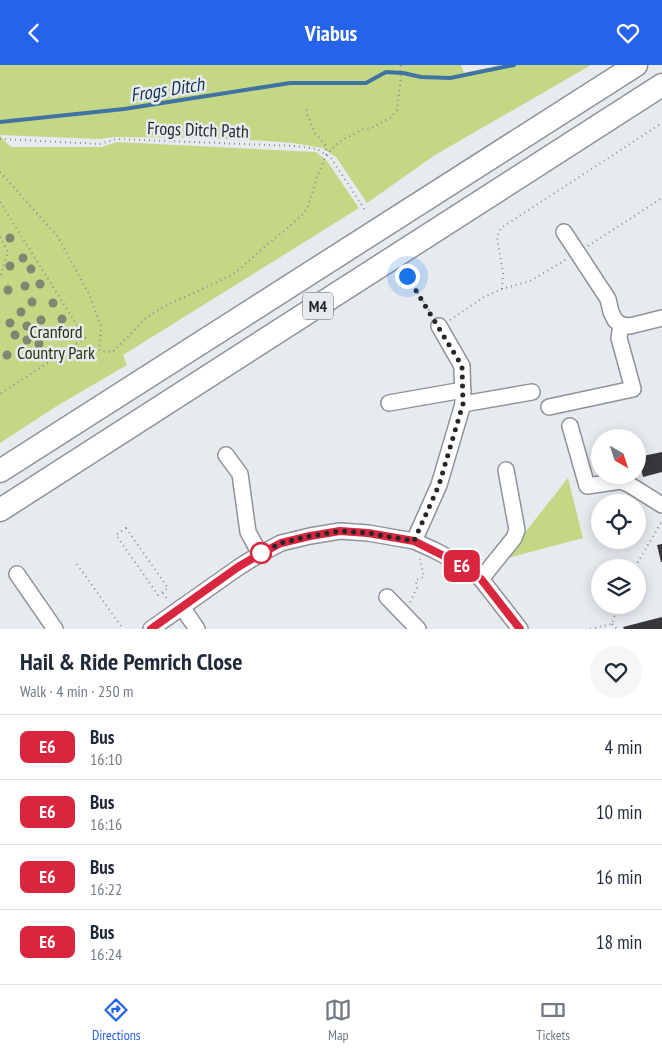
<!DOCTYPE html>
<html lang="en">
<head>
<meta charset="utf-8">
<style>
	body { margin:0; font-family:"PT Sans Narrow",sans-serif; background:#f6f6f7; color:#1f2937; height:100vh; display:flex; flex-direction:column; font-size:19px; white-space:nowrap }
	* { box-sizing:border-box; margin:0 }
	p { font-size:16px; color:#747a83 }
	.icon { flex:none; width:28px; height:28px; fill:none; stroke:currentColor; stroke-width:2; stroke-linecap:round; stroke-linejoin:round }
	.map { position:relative; height:564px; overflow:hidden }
	.details { display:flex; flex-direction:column; background:#fff; flex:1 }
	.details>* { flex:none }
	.badge { padding:0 10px; border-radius:8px; font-size:18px; line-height:32px }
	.needle { width:32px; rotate:141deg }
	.tools { position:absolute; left:591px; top:364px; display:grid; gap:10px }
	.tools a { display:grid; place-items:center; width:55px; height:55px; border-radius:50%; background:#fff; box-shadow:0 2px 12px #0003; font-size:25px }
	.you { position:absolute; width:25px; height:25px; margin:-12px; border:4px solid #fff; border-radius:50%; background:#1a73e8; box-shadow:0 0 0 8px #1a73e833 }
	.map>.badge { position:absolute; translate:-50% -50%; box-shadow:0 0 0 2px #fff }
	.round { display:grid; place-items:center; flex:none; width:52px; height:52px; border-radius:26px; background:#f6f6f7 }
	.summary { display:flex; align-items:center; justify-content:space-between; height:85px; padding:0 20px }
	h1 { font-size:24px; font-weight:800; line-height:38px }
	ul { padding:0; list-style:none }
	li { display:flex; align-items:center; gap:15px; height:65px; padding:0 20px; border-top:1px solid #e0e1e3 }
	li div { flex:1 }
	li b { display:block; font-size:19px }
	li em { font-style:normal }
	li .badge { min-width:55px; font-weight:700; text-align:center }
	header { display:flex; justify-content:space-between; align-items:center; height:65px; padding:0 20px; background:#2563eb; color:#fff; font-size:22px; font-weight:800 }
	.menu { display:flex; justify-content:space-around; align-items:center; height:70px; border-top:1px solid #e0e1e3; background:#fff; font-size:14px; color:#747a83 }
	.menu a { display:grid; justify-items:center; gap:2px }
	.menu .on { color:#2563eb }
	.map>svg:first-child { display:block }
	.green { fill:#c3d785 }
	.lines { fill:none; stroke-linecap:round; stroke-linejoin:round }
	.stream { stroke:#4073a4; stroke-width:4 }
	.building { fill:#38383c }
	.minor-casing { stroke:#8f9397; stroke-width:18 }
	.highway-casing { stroke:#8f9397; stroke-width:25 }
	.path { stroke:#8a8d90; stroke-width:2; stroke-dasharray:1 4; stroke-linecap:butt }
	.minor { stroke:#fff; stroke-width:15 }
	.highway { stroke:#fff; stroke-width:22 }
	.tree { fill:#808671 }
	.line-casing { stroke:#fff; stroke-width:11 }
	.line { stroke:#d7263d; stroke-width:8 }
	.walk { stroke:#262729; stroke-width:5; stroke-dasharray:0 9 }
	.stop-dot { fill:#fff; stroke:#d7263d; stroke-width:2.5 }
	.labels { text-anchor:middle; stroke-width:5; stroke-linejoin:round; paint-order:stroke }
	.shield { fill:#e7ebf0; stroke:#606265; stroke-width:1 }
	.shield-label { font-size:16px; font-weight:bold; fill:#262729 }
	.street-label { font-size:18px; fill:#262729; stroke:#e7ebf0 }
	.park-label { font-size:18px; fill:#2b3309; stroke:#e7ebf0 }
	.water-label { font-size:19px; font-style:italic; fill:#14324f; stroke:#e7ebf0 }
</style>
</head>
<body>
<header><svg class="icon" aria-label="back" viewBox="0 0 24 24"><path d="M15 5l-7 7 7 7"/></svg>Viabus<svg class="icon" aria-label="heart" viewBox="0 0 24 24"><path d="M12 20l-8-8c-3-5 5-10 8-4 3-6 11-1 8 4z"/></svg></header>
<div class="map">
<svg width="662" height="564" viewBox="0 0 662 564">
	<rect width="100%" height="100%" fill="#e7ebf0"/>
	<g class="green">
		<polygon points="0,0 461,0 464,8 499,0 591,0 435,90 367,138 336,92 322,83 293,78 267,76 205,73 114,72 100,74 0,70"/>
		<polygon points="0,71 11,82 102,82 117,77 316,87 327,96 359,143 123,290 127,300 57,341 0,378"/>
		<polygon points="568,413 583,473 504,494"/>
	</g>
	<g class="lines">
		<polyline class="stream" points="0,57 124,44 290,18 366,18 386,7 403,8 421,12 450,13 514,0"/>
	</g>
	<g class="building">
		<polygon points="662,387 662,407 643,412 638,392"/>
		<polygon points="662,479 662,497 661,497 657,480"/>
		<polygon points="662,552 662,564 624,564 623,562"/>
	</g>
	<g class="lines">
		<g class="minor-casing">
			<g id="minor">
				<polyline points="564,167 608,234 611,247 615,255 621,260 630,261 662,253"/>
				<polyline points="389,338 463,325"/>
				<polyline points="463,339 532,327"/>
				<polyline points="549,342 633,324 619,273 621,260"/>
				<polyline points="570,361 587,421 621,416 630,420 662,440"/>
				<polyline points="226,390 240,409 248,467 260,489"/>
				<polyline points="414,476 439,420 463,339 462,301 439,261"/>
				<polyline points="17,509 55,564"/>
				<polyline points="481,514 514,473 517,465 506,405"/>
				<polyline points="387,532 418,564"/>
				<polyline points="182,542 197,564"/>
				<polyline points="151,564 239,502 260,489 281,478 310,471 340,466 368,468 414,476 434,485 457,497 481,514 520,564"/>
			</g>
		</g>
		<g class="highway-casing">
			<g id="highway">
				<polyline points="0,406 636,0"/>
				<polyline points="0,445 662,20"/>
			</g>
		</g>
		<g class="path">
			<polyline points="0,74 100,79 116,74 296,81 317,84 331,93 365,145"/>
			<polyline points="326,90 339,77 361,65 371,63 390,53 397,45 401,12 400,5 401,0"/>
			<polyline points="0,107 58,172 89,229 101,262 99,284 100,286 111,287 115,285 146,253 163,242 232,210 241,203 262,184 290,161 303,149 308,141 317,113 326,90 326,81 315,68 307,49 306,41"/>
			<polyline points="0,137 85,273 0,329"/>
			<polyline points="0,172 8,187 0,213"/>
			<polyline points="588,181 662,133"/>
			<polyline points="407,211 433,251"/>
			<polyline points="502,224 503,208 497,172 501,163 662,58"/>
			<polyline points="450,255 484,232 502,224 530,216 567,194"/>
			<polygon points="126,463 168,523 158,530 116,470"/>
			<polyline points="77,499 123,564"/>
			<polyline points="635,502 662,456"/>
			<polyline points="163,528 169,536"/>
			<polyline points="410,537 417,523 416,515 424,512 420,494"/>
			<polyline points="612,559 617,564"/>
			<polyline points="590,564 612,559 618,540"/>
		</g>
		<use href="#minor" class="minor"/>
		<use href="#highway" class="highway"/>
	</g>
	<g class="tree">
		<circle cx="10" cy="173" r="4.5"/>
		<circle cx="23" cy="193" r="4.5"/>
		<circle cx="10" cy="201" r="4.5"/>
		<circle cx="31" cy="204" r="4.5"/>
		<circle cx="40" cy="219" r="4.5"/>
		<circle cx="25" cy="221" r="4.5"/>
		<circle cx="8" cy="225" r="4.5"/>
		<circle cx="32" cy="237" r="4.5"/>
		<circle cx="53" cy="238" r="4.5"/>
		<circle cx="21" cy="247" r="4.5"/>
		<circle cx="62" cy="254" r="4.5"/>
		<circle cx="41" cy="255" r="4.5"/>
		<circle cx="10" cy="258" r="4.5"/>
		<circle cx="27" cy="261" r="4.5"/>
		<circle cx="53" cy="268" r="4.5"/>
		<circle cx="15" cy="270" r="4.5"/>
		<circle cx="27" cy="275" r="4.5"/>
		<circle cx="39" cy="279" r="4.5"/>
		<circle cx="29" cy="288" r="4.5"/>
		<circle cx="7" cy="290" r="4.5"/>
	</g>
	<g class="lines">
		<g class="line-casing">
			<polyline id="line" points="151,564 238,502 260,489 281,478 310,471 340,466 368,468 414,476 456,497 481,514 520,564"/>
		</g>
		<use href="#line" class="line"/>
		<polyline class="walk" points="261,488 260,489 281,478 310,471 340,466 368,468 414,476 439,420 463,339 462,301 407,211"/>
	</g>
	<circle class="stop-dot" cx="261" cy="488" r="10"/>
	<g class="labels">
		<rect class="shield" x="303" y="227.5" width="30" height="27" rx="4"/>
		<g class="shield-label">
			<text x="318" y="247">M4</text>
		</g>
		<g class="street-label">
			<text transform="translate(198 65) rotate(2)" y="6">Frogs Ditch Path</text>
		</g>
		<g class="park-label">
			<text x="56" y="273">Cranford<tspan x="56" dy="21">Country Park</tspan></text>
		</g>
		<g class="water-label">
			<text transform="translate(167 24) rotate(-9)" y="7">Frogs Ditch</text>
		</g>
	</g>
</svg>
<div class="tools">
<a><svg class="needle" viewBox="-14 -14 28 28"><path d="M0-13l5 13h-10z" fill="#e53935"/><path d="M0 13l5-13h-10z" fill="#747a83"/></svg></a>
<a><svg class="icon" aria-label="locate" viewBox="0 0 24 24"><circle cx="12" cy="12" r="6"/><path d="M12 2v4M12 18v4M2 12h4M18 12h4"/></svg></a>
<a><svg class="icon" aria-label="layers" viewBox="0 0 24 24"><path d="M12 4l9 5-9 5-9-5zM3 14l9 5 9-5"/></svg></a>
</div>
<div class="you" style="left:407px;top:211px"></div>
<b class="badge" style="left:462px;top:501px;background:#d7263d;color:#fff">E6</b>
</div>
<section class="details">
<div class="summary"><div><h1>Hail &amp; Ride Pemrich Close</h1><p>Walk · 4 min · 250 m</p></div><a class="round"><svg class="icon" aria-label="heart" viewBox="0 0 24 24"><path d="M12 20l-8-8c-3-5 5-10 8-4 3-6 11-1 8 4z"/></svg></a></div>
<ul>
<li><span class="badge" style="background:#d7263d;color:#fff">E6</span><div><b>Bus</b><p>16:10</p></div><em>4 min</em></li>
<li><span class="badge" style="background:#d7263d;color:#fff">E6</span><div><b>Bus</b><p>16:16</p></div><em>10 min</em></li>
<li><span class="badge" style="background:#d7263d;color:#fff">E6</span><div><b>Bus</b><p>16:22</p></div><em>16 min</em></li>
<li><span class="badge" style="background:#d7263d;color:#fff">E6</span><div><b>Bus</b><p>16:24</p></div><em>18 min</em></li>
</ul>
</section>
<nav class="menu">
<a class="on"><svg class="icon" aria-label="directions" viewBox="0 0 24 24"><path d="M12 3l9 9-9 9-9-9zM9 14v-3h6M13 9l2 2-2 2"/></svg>Directions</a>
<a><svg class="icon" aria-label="map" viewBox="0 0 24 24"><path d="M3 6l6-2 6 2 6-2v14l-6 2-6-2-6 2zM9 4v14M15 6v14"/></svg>Map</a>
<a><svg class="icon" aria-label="tickets" viewBox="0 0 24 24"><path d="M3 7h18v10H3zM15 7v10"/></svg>Tickets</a>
</nav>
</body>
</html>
